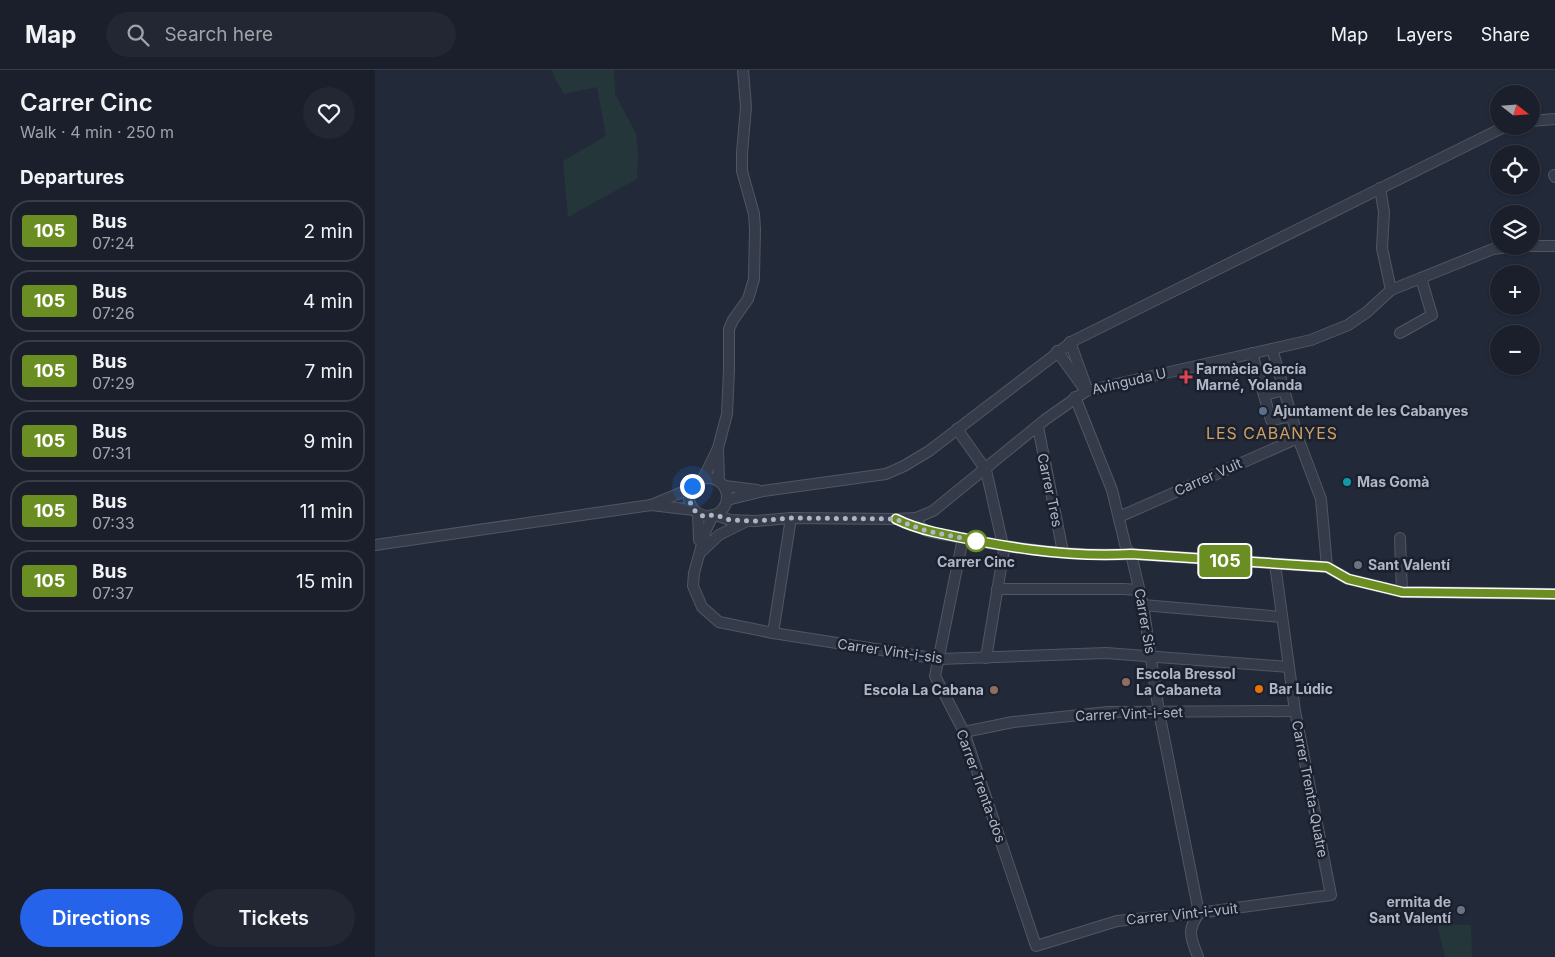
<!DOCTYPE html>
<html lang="en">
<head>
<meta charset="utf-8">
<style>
	body { margin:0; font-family:Inter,sans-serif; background:#232733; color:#f1f3f6; height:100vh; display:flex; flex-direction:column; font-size:19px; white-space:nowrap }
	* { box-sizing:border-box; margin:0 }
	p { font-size:16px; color:#9fa2a9 }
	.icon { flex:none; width:28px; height:28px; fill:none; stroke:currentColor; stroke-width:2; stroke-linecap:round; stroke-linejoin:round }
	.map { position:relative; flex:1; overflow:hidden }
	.details { display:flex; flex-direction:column; background:#1a1f2b; width:375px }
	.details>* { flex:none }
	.badge { padding:0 10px; border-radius:4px; font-size:18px; line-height:32px }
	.needle { width:32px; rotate:107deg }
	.fabs { position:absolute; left:1115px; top:15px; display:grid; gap:10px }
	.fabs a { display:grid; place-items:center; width:50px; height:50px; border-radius:50%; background:#1a1f2b; box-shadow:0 1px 4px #0004,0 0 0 1px #383d47; font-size:25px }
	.you { position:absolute; width:25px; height:25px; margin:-12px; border:4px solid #fff; border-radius:50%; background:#1a73e8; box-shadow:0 0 0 8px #1a73e833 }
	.map>.badge { position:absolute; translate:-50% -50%; box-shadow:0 0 0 2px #fff }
	h2 { padding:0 20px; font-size:19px; line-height:45px }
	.round { display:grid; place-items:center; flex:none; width:52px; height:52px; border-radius:26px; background:#232733 }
	.head { display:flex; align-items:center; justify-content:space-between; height:85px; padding:0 20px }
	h1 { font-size:24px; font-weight:600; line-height:38px }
	.action { display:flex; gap:10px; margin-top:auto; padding:10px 20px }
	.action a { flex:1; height:58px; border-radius:30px; background:#2563eb; color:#fff; font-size:20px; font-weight:600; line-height:58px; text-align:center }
	.action a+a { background:#232733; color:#f1f3f6 }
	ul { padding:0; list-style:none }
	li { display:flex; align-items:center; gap:15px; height:62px; margin:0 10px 8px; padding:0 10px; border:2px solid #383d47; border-radius:20px }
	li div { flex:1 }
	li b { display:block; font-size:19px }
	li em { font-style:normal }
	li .badge { min-width:55px; font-weight:700; text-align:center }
	header { display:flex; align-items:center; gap:30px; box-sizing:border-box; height:70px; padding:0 25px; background:#1a1f2b; border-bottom:1px solid #383d47 }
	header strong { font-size:24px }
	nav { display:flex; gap:28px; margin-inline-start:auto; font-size:18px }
	.search { width:350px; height:45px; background:#232733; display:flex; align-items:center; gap:12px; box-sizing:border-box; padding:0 18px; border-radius:28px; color:#9fa2a9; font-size:19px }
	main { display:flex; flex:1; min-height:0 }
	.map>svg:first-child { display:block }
	.green { fill:#25363b }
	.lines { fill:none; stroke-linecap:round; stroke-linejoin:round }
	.minor-casing { stroke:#515664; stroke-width:12 }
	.minor { stroke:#363b49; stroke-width:10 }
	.line-casing { stroke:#fff; stroke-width:11 }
	.line { stroke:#6b8e23; stroke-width:8 }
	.walk { stroke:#b1b6c5; stroke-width:5; stroke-dasharray:0 9 }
	.health-dot { fill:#e0444e; stroke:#1b202e; stroke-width:2 }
	.service-dot { fill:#5c6f8a; stroke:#1b202e; stroke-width:2 }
	.culture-dot { fill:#0f9aa8; stroke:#1b202e; stroke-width:2 }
	.stop-dot { fill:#fff; stroke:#6b8e23; stroke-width:2.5 }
	.worship-dot { fill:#6b7280; stroke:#1b202e; stroke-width:2 }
	.education-dot { fill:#8d6e63; stroke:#1b202e; stroke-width:2 }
	.food-dot { fill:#e8710a; stroke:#1b202e; stroke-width:2 }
	.labels { text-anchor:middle; stroke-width:5; stroke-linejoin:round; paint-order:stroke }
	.poi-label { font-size:14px; font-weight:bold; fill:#b1b6c5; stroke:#1b202e; text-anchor:start }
	.street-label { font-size:14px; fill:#b1b6c5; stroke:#1b202e }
	.stop-label { font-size:14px; font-weight:bold; fill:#b1b6c5; stroke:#1b202e }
	.quarter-label { font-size:16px; letter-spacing:1px; fill:#cfa062; stroke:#1b202e }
</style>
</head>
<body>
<header>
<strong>Map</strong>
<div class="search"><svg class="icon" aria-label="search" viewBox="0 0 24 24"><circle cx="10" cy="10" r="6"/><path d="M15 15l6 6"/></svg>Search here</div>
<nav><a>Map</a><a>Layers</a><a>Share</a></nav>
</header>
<main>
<section class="details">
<div class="head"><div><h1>Carrer Cinc</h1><p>Walk · 4 min · 250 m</p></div><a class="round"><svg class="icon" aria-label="heart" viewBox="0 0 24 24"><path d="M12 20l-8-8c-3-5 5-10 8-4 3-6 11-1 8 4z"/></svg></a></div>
<h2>Departures</h2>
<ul>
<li><span class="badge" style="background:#6b8e23;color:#fff">105</span><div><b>Bus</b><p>07:24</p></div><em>2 min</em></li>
<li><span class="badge" style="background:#6b8e23;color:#fff">105</span><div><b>Bus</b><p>07:26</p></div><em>4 min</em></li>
<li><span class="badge" style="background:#6b8e23;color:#fff">105</span><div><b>Bus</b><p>07:29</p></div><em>7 min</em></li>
<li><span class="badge" style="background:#6b8e23;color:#fff">105</span><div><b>Bus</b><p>07:31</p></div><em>9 min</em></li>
<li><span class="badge" style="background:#6b8e23;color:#fff">105</span><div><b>Bus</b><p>07:33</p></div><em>11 min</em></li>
<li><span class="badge" style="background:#6b8e23;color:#fff">105</span><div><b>Bus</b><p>07:37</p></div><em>15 min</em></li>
</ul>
<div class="action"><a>Directions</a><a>Tickets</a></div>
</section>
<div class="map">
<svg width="1180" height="887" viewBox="0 0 1180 887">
	<rect width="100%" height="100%" fill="#222939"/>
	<g class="green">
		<polygon points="177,0 239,0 240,24 261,64 263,82 262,109 193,147 188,91 231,66 222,17 189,24 178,5"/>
		<polygon points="1062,854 1096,855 1097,887 1070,887"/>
	</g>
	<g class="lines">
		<g class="minor-casing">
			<g id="minor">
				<polyline points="1156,51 1180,49"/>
				<polyline points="1179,105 1180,107"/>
				<polyline points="1005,118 1009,142 1007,178 1016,220"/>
				<polyline points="1156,176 1180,176"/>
				<polyline points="1025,263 1057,245 1046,208"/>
				<polyline points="695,272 710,313 711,321"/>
				<polyline points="897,279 923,368 946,429 952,497"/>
				<polyline points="682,281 708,317"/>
				<polyline points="877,283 896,350 917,346"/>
				<polyline points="889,325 909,320"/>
				<polyline points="700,327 737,420 751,478 756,484 768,535 784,642 824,843"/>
				<polyline points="663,357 688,482"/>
				<polyline points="582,359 611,400 629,480 611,588"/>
				<polyline points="343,378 344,411"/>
				<polyline points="329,407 343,378 352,344 354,300 354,259 358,250 373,229 379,209 380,159 379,144 367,101 367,83 371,37 368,0"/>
				<circle cx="333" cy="427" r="19"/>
				<polyline points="350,416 382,420"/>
				<polyline points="352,430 388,421 511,404 529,396 554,381 698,271 1125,59 1136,56"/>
				<polyline points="276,435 310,421 317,416"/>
				<polyline points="323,443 324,470"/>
				<polyline points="338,445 331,460 319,503 318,516 327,537 344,552 398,563 564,589 731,583 914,597"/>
				<polyline points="341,445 355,450 380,451 416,448 521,449 541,448 558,441 671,349 711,321 936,270 973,255 992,242 1016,220 1118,179 1145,176"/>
				<polyline points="744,447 923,368"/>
				<path d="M541,448C543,451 544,456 547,458C552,463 565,464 572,465C632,478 695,487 756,484L952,497L973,509L1027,522L1180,524"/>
				<polyline points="588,468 560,606 589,662 661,876 742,851 824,843 956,825 920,641 900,494"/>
				<polyline points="1025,468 1027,522"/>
				<polyline points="0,475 276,435 319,440"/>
				<polyline points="325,483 344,465 370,452"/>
				<polyline points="622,519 748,519 764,520"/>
				<polyline points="768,535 907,547"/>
				<polyline points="398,563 416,448"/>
				<polyline points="589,662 638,652 733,642 920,641"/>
				<path d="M823,887C816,867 811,862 824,843"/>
			</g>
		</g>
		<use href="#minor" class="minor"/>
	</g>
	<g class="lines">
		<g class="line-casing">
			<path id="line" d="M521,449C533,455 546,459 559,462C623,476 690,488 756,484L952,497L973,509L1027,522L1180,524"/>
		</g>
		<use href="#line" class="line"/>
		<path class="walk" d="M317,416L314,423V430L319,440L328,446L341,445L355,450L380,451L416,448L521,449C531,454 541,457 552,461L601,471"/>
	</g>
	<path class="health-dot" d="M808.5 299.5h5v5h5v5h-5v5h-5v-5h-5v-5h5z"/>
	<circle class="service-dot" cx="888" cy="341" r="5"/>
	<circle class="culture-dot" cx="972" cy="412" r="5"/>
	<circle class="stop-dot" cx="601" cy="471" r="10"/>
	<g class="worship-dot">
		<circle cx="983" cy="495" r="5"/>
		<circle cx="1086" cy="840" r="5"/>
	</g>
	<g class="education-dot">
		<circle cx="751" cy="612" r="5"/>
		<circle cx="619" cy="620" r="5"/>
	</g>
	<circle class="food-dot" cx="884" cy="619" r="5"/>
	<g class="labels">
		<g class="poi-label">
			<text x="821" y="304">Farmàcia García<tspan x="821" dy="16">Marné, Yolanda</tspan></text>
			<text x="898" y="346">Ajuntament de les Cabanyes</text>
			<text x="982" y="417">Mas Gomà</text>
			<text x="993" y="500">Sant Valentí</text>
			<text x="761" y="609">Escola Bressol<tspan x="761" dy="16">La Cabaneta</tspan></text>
			<text x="894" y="624">Bar Lúdic</text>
			<text x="609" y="625" text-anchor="end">Escola La Cabana</text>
			<text x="1076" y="837" text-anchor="end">ermita de<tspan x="1076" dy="16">Sant Valentí</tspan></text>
		</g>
		<g class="street-label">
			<text transform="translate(754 311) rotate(-13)" y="5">Avinguda U</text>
			<text transform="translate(833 407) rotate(-24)" y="5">Carrer Vuit</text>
			<text transform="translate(675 420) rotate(78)" y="5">Carrer Tres</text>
			<text transform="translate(770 551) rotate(80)" y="5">Carrer Sis</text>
			<text transform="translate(515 581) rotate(8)" y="5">Carrer Vint-i-sis</text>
			<text transform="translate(754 644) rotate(-2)" y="5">Carrer Vint-i-set</text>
			<text transform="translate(606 716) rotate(70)" y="5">Carrer Trenta-dos</text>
			<text transform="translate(935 719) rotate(79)" y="5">Carrer Trenta-Quatre</text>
			<text transform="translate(807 844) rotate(-6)" y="5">Carrer Vint-i-vuit</text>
		</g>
		<g class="stop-label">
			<text x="601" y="497">Carrer Cinc</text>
		</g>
		<g class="quarter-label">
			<text x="897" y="369">LES CABANYES</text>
		</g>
	</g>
</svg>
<div class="fabs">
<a><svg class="needle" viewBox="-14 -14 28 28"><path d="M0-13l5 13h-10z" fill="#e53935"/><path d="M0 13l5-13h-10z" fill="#9fa2a9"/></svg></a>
<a><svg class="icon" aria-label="locate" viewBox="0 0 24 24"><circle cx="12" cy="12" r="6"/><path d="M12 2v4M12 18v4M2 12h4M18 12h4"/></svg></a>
<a><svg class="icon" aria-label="layers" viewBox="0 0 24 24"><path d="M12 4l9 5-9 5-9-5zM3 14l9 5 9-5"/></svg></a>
<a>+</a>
<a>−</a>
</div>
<div class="you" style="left:317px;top:416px"></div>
<b class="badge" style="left:850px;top:491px;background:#6b8e23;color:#fff">105</b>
</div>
</main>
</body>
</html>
